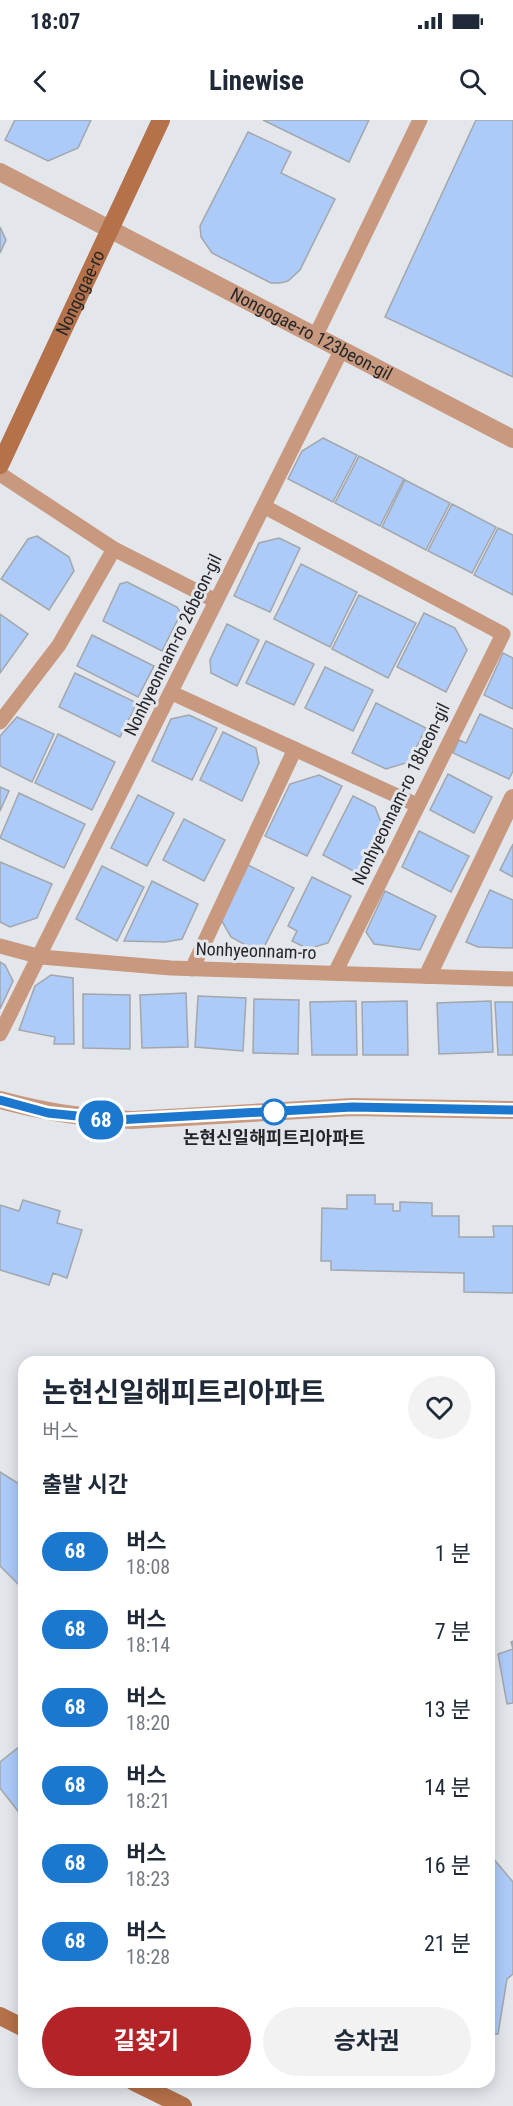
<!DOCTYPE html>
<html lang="ko">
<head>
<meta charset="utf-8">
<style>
	body { margin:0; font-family:"Roboto Condensed","Noto Sans KR",sans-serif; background:#f2f2f3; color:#1f2937; height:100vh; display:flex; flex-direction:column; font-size:22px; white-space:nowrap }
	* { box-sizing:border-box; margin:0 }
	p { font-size:20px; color:#747a83 }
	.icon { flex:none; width:33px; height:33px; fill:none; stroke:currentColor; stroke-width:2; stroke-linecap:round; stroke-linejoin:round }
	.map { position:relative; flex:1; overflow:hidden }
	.side { position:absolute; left:18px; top:1236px; width:477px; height:732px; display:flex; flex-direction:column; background:#fff; border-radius:18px; box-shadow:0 3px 15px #0003 }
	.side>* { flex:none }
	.badge { padding:0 12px; border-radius:20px; font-size:21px; line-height:39px }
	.map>.badge { position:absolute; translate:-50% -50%; box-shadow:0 0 0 3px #fff }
	h2 { padding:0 24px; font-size:22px; line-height:54px }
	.round { display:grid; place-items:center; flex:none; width:63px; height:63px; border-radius:32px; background:#f2f2f3 }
	.summary { display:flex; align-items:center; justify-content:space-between; height:102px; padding:0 24px }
	h1 { font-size:28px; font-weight:700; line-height:45px }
	.action { display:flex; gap:12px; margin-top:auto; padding:12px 24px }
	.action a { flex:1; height:69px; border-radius:36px; background:#b42327; color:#fff; font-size:24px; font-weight:700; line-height:69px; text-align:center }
	.action a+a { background:#f2f2f3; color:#1f2937 }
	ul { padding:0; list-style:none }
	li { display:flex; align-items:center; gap:18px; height:78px; padding:0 24px }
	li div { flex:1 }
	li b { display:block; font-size:22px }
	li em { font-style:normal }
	li .badge { min-width:66px; font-weight:700; text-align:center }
	.status { display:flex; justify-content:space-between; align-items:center; height:42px; padding:0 30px; background:#fff; direction:ltr }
	.status svg { height:16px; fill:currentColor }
	header { display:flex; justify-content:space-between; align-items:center; height:78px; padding:0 24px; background:#fff; font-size:27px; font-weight:700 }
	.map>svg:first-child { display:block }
	.building { fill:#adcbf9; stroke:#a3a6ab; stroke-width:1.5 }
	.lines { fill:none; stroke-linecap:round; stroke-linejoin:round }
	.lane { stroke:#c8987f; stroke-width:15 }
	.street { stroke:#c8987f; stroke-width:18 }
	.secondary { stroke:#b5714a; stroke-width:18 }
	.line-casing { stroke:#fff; stroke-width:14 }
	.line { stroke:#1c78cf; stroke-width:9 }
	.stop-dot { fill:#fff; stroke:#1c78cf; stroke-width:3 }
	.labels { text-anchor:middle; stroke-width:6; stroke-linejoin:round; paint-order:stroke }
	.street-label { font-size:18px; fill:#252628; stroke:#e3e7ec }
	.stop-label { font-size:18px; font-weight:bold; fill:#252628; stroke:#e3e7ec }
</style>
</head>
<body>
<div class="status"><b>18:07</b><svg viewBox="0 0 49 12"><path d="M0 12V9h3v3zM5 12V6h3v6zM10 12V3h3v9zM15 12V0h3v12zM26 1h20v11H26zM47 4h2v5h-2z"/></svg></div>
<header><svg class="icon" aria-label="back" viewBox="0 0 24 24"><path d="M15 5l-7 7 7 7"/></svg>Linewise<svg class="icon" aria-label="search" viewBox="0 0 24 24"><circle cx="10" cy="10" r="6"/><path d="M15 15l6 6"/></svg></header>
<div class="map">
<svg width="513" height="1986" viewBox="0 0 513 1986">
	<rect width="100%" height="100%" fill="#e3e7ec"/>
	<g class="building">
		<polygon points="15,0 91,0 78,28 48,41 5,20"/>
		<polygon points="263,0 369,0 349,42"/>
		<polygon points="476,0 513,0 513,257 385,197"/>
		<polygon points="248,12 291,32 281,53 335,79 300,150 288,161 280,163 271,163 212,133 201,117 200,106"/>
		<polygon points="0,107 6,120 0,133"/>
		<polygon points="323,318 357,335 333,382 288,359 302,331"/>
		<polygon points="359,336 404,359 380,406 335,383"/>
		<polygon points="405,360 450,383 426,430 382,407"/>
		<polygon points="452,384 496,407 472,453 428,431"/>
		<polygon points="498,408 513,415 513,475 474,455"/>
		<polygon points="37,416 69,437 74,451 49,490 1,459 28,419"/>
		<polygon points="279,418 300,428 270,492 234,476 259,423"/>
		<polygon points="301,444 357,472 330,527 274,499"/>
		<polygon points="127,462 177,487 181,493 162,531 103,501 120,464"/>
		<polygon points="359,475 416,503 388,558 332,529"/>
		<polygon points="424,493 455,508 467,530 446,572 397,547"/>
		<polygon points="0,494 28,514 0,553"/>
		<polygon points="227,504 259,520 237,566 211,553 210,540"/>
		<polygon points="92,515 154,546 138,577 77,546"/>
		<polygon points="266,521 314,544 294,585 246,563"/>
		<polygon points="503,533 513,538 513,589 484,575"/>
		<polygon points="325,547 373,570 353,611 305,588"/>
		<polygon points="75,553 137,583 120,617 59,587"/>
		<polygon points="376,583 426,608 409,642 386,649 352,633"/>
		<polygon points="480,594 513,609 513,651 509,659 453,633 459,620 466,623"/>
		<polygon points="189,595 217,608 192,660 152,641 171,599"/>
		<polygon points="17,597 54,614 32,662 0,646 0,616"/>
		<polygon points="223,612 256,628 259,643 242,681 200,660"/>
		<polygon points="58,614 115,642 92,690 35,663"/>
		<polygon points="448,654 492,677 474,713 430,690"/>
		<polygon points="319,655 342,666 307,736 265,716 290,664"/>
		<polygon points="0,667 9,671 0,691"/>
		<polygon points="19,673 85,704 64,748 0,718"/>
		<polygon points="138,675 174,693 147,746 111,728"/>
		<polygon points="353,676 375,687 383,707 359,754 323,735"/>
		<polygon points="184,699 225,720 204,761 163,740"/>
		<polygon points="419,711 469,736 451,772 402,747"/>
		<polygon points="513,724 513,757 500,750"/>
		<polygon points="0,742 52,764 37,798 10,807 0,802"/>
		<polygon points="246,744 294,768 263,829 256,831 231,817 220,798"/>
		<polygon points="102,746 144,767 117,821 76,799"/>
		<polygon points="312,757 351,776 328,823 308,829 292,821 297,811 288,806"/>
		<polygon points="152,761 198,784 182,819 165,822 124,821"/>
		<polygon points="490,770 513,780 513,828 478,827 466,822"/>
		<polygon points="385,771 436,796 420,830 374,824 366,812"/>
		<polygon points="0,842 5,845 13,861 0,889"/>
		<polygon points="51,855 73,858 74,924 54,924 55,917 19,910 35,866"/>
		<polygon points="186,873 188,927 142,928 140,875"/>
		<polygon points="83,874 130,875 130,929 83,928"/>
		<polygon points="198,876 246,878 243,931 195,927"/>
		<polygon points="254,879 299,880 298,934 253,933"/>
		<polygon points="356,881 357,935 312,935 310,882"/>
		<polygon points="407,881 408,935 363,935 362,882"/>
		<polygon points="491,881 493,932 439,934 437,883"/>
		<polygon points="495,882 513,882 513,935 498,935"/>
		<polygon points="347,1075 375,1075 375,1084 393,1084 393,1091 400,1091 400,1082 432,1083 432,1096 459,1096 459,1117 494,1117 493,1106 513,1106 513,1173 464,1172 464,1153 331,1150 331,1141 321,1141 322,1088 347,1089"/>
		<polygon points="23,1080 60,1091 57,1103 82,1110 67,1158 53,1153 49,1165 0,1150 0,1085 19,1091"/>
		<polygon points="0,1352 24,1367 24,1470 0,1446"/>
		<polygon points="513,1521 513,1583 507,1584 498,1534 513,1529 511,1522"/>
		<polygon points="24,1623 24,1699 0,1668 0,1642"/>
		<polygon points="492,1737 513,1762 513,1854 507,1859 498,1914 494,1914 493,1929 489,1929 489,1740"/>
	</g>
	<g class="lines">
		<g class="lane">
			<polyline points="315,217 420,0"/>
			<polyline points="0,354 114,429 216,481"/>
			<polyline points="265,387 503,514 335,853"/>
			<polyline points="172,573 417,685"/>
			<polyline points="0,602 59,525 114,429"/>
			<polyline points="0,826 41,837 171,848 513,859"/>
			<polyline points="192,849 295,629"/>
			<polyline points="0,914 341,231"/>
		</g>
		<g class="street">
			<path id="s1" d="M0,52L513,319"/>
			<polyline points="428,855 513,678"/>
			<path d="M0,980C45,992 87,999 133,1000L352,987L513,990"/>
		</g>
		<g class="secondary">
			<path id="s2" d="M0,345L161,0"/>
			<polyline points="0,1896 24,1908"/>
			<polyline points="134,1962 183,1986"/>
		</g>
	</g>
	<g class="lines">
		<g class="line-casing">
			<polyline id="line" points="0,980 48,993 116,1000 352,987 513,990"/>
		</g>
		<use href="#line" class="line"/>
	</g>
	<circle class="stop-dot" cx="274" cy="992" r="12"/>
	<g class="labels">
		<g class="street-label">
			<text dy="6" stroke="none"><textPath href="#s2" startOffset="190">Nongogae-ro</textPath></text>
			<text dy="6" stroke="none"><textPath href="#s1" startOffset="351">Nongogae-ro 123beon-gil</textPath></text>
			<text transform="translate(173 525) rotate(-64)" y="6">Nonhyeonnam-ro 26beon-gil</text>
			<text transform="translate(401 674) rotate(-64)" y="6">Nonhyeonnam-ro 18beon-gil</text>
			<text transform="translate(256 831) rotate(2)" y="6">Nonhyeonnam-ro</text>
		</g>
		<g class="stop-label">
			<text x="274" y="1024">논현신일해피트리아파트</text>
		</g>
	</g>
</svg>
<b class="badge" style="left:101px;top:1000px;background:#1c78cf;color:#fff">68</b>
<section class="side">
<div class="summary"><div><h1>논현신일해피트리아파트</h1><p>버스</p></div><a class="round"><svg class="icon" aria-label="heart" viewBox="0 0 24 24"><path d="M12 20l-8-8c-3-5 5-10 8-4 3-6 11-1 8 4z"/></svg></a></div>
<h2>출발 시간</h2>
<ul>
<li><span class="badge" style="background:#1c78cf;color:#fff">68</span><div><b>버스</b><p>18:08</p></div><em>1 분</em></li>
<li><span class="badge" style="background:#1c78cf;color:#fff">68</span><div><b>버스</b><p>18:14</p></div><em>7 분</em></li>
<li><span class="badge" style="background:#1c78cf;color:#fff">68</span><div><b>버스</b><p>18:20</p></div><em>13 분</em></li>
<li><span class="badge" style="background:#1c78cf;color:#fff">68</span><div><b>버스</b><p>18:21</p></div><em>14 분</em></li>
<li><span class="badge" style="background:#1c78cf;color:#fff">68</span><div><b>버스</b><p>18:23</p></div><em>16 분</em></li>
<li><span class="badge" style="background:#1c78cf;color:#fff">68</span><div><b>버스</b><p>18:28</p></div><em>21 분</em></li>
</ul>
<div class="action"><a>길찾기</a><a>승차권</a></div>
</section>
</div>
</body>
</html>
